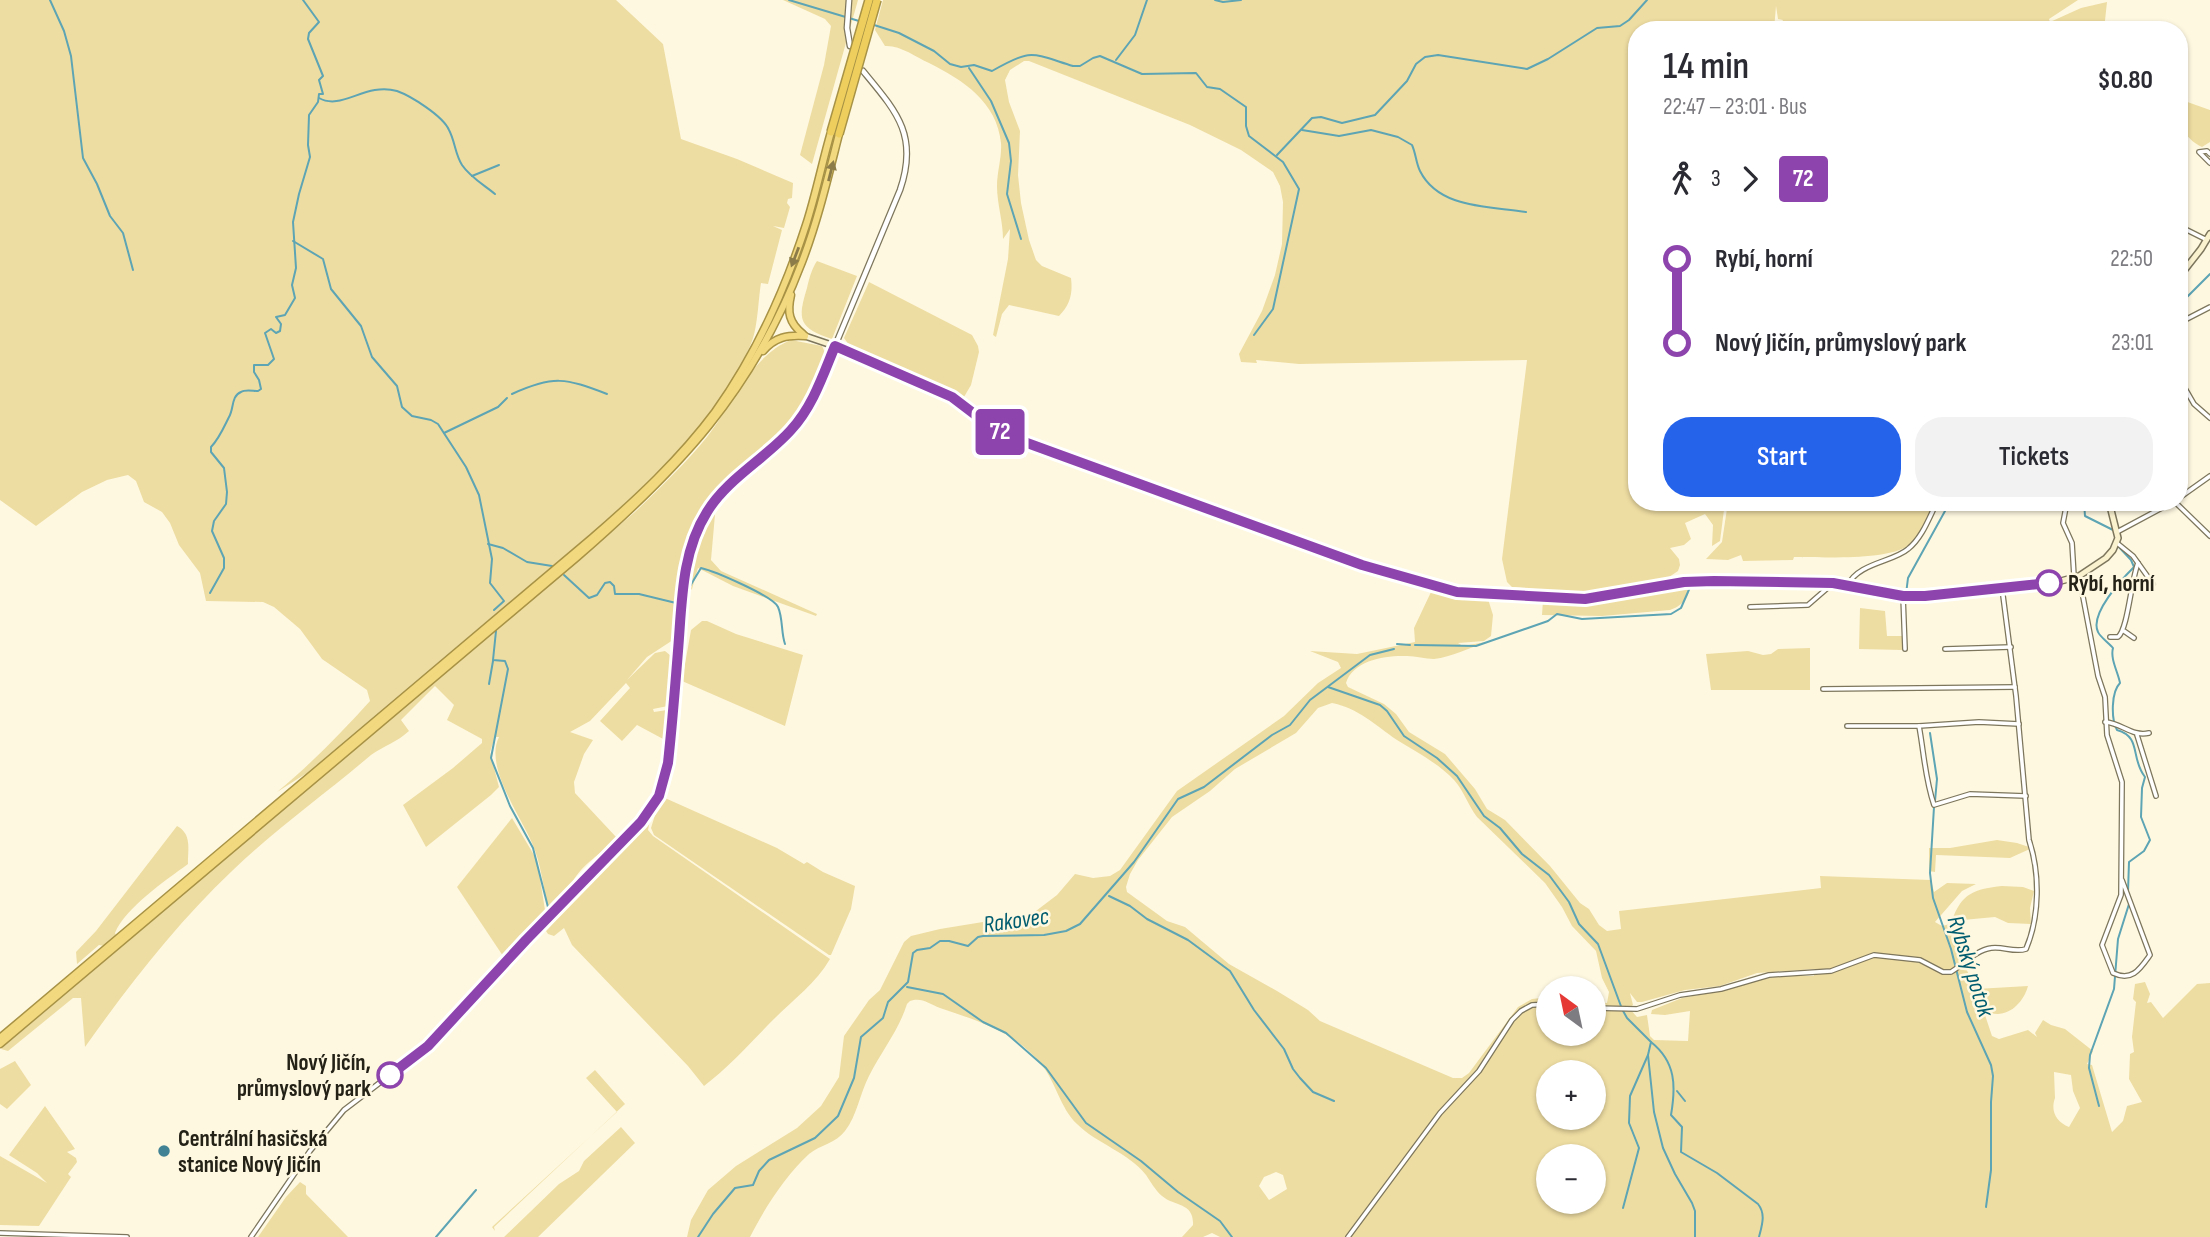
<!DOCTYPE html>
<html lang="en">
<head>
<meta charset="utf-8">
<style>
	body { margin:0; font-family:"Sofia Sans Condensed",sans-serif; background:#f2f2f3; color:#2b2b33; height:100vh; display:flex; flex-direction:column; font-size:26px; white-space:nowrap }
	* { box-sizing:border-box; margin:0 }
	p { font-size:23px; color:#7c7c81 }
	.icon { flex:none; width:38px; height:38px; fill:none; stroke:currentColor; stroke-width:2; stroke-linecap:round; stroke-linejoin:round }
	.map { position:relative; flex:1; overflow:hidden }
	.details { position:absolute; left:1628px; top:21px; width:560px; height:490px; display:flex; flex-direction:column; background:#fff; border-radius:28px; box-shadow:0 2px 5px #0004 }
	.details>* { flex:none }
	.badge { padding:0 14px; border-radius:5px; font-size:24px; line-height:46px }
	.needle { width:46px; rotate:327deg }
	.controls { position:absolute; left:1536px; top:976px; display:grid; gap:14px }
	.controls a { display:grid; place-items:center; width:70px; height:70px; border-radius:50%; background:#fff; box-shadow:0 2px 5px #0004; font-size:35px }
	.map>.badge { position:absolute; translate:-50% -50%; box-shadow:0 0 0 4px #fff }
	.legs { display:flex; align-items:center; gap:10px; height:77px; padding:0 35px; font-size:23px }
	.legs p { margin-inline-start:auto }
	.headline { display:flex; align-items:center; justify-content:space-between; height:119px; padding:0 35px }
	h1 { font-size:38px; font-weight:600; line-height:52px }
	.button { display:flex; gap:14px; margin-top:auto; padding:14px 35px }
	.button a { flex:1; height:80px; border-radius:28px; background:#2563eb; color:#fff; font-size:28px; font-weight:600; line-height:80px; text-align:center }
	.button a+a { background:#f2f2f3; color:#2b2b33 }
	ul { padding:0 35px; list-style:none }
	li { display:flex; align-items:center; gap:24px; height:84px; font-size:26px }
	li i { display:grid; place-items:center; width:10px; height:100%; margin:0 9px; background:currentColor }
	li i::after { content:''; width:18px; height:18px; margin:-9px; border:5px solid; border-radius:50%; background:#fff }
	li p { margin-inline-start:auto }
	li:first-child i { background:linear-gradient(#0000 50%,currentColor 0) }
	li:last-child i { background:linear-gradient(currentColor 50%,#0000 0) }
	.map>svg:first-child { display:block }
	.green { fill:#eedda2; fill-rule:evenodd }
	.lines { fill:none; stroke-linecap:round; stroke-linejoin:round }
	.stream { stroke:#5da4b4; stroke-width:2 }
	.minor-casing { stroke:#7d765d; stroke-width:6 }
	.tertiary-casing { stroke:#7d765d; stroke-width:7 }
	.secondary-casing { stroke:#7d765d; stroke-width:8 }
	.trunk-casing { stroke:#a79245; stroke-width:9 }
	.minor { stroke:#fff; stroke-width:3.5 }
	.tertiary { stroke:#fff; stroke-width:4.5 }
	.secondary { stroke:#faf1cf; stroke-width:5 }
	.trunk { stroke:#f2d87e; stroke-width:6 }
	.motorway-bridge-casing { stroke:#a79245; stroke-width:10; stroke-linecap:butt }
	.motorway-bridge { stroke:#eecf5e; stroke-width:7 }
	.oneway { fill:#8b7c4a }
	.line-1-casing { stroke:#fff; stroke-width:16 }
	.line-1 { stroke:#8e44ad; stroke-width:10 }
	.stop-1-dot { fill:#fff; stroke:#8e44ad; stroke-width:3.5 }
	.poi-dot { fill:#418394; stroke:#fef8e1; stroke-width:2.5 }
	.labels { text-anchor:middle; stroke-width:5; stroke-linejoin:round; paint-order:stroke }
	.stop-label { font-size:23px; font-weight:bold; fill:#242117; stroke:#fef8e1; text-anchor:start }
	.poi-label { font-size:23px; font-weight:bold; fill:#242117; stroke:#fef8e1; text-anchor:start }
	.water-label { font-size:24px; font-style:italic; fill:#005c6f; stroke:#fef8e1 }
</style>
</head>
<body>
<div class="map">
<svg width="2210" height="1237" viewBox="0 0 2210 1237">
	<rect width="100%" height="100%" fill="#fef8e1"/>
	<g class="green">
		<path d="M0,0H616L663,44L681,139L737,159L793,183L792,198L788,199L787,203L790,207L784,228L773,226L782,230L768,284L761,283C758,301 758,330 750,346C705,444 604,522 523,591C451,651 379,712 307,773L277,792C311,764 341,733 370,701L367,690L322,659L300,629L274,607L263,602L206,601L200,573L179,545L170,523L162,512L144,502L136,481L128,475L107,480L82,492L36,526L0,500Z"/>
		<polygon points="783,0 858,0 812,164 800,155 824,65 831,26 825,19"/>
		<path d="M883,0H2078L2049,19L2050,22L2081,8L2107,2L2104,30L2087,27L2085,30H1778L1783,20L1778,19L1776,6L1774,30H1636V502H1725L1720,541L1712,546L1713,525L1705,514L1685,523L1691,539L1684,545L1670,548L1679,559L1680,565L1678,571L1666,579L1589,594L1512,587L1507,582L1502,559L1527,360L1299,364L1256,360L1257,363L1241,362L1239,354L1262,311L1275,275L1282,244L1283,202L1280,186L1273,172L1241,150L1190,125L1029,61H1024L1010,70L1005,80L1009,102L1020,131L1018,175L1021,203L1029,240L1036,260L1042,266L1071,278C1073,294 1070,305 1059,316L1009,305L1002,314L996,337L993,335L1008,259L1010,229L1003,239C1003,221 997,204 997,186C997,172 1002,157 1001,143C997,102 963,80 929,63C916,57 900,45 885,46L875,30Z"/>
		<path d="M2179,99L2210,110V142L2202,147C2192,143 2188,135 2179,129Z"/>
		<path d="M817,261L857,276L832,339C799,328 797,320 807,288C809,279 812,268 817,261Z"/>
		<polygon points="869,282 972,335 978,346 979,352 971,385 964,397 849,345 844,338"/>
		<path d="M791,340L822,346C829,358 822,370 816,381C801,411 780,438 755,459C742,470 728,479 717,492L711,560L721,571L817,614L816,616L733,586L698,568L692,589L680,597L673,640L647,657L627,680L655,653L665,651L671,656L668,706L653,709L654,712L667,710L665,740L637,725L622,741L600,721L630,688L626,683L590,721L570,732L593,740L584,754L574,782L575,793L617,838C603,853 578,866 571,886L548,907C543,886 541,863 532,843C520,815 484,766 499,737H495L490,752L499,787L491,795L426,847L403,805L453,768L482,743V739L447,720L454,705L435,686L401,720L409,731C397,742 384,746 371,755C325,794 276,829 232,871C177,923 129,985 85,1047L81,998H73L8,1051L1,1049L635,512C660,488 685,464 707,437C732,405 752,355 791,340Z"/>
		<path d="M1728,502H1934C1927,517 1922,534 1909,545C1889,561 1820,557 1794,557L1793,560L1743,561L1741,555L1728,560L1706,559L1722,542Z"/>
		<path d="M1689,588C1690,598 1680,607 1670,610L1602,616L1542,615L1543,600L1597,602Z"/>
		<path d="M1431,592L1452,596L1488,599L1493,615L1491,636L1484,641L1458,643L1463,646L1486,642C1469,648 1452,657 1434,659C1425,659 1416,656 1407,656C1386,655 1353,660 1346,683L1348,687L1384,704L1396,714L1409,732L1445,754L1475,789L1487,809L1505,820L1550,866L1580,903L1589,909L1599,925L1607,931L1621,929L1619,911L1821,888L1820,876L1931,880L1934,892L1947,883L1976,884L1962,891L1935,922L1942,926L1950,924L1958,952L1976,989L2028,986C2023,1005 2003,1023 1983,1009L1992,1036L1999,1039L2028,1030L2037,1037L2035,1033L2043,1020L2051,1025L2065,1029L2093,1051L2087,1064L2092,1065L2112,1132L2123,1121L2127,1106L2142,1102L2129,1079L2130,1054L2134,1052L2132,1037L2136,1002L2133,999L2135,984L2145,982L2150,994L2147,1003L2151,1002L2163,1018L2197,984L2210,983V1237H1220L1212,1233L1203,1237H1182L1193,1225C1194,1202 1175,1207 1162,1196C1155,1190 1151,1182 1146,1175C1128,1152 1097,1144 1077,1124C1060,1108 1056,1082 1041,1064C1014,1031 978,1021 940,1008C929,1004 922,997 910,1001L907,1004C899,1030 881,1052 869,1076C860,1093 857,1116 845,1131C836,1143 820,1145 809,1154C786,1175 764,1209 750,1237H687L691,1220L708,1190L736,1166L797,1128L821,1106L839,1077L844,1036L869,1000L880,990L904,942L911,936L940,929L1032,914L1057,895L1075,874L1093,878L1110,876L1120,870L1177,791L1284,716L1318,683L1341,668L1338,662L1310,651L1357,654L1415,642L1414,628ZM1332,703C1358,708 1375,725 1397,740C1416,752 1438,763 1454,780C1464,791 1468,805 1477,817L1545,883L1562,907L1572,926L1596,951L1602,978L1609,992L1607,1003L1594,1002V1034H1549V997L1532,999L1518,1007L1469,1073L1462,1078H1453L1320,1021L1308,1010L1277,991L1229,964L1185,927L1167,921L1127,892L1126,887L1130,874L1138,860L1172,817L1210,791L1235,769L1296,733L1318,708ZM1816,969L1814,976H1779L1746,983L1715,992L1682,998L1652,1010L1651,1014L1665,1015L1690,1011L1688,1041L1654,1040L1650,1036L1647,1015L1637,1017L1629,1008L1633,1005L1630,993L1637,1002H1642L1685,990L1720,986L1757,973ZM2054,1072L2071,1075L2073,1091L2080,1108L2069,1127C2057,1122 2050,1112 2055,1098ZM1549,1073H1594V1118H1549ZM1549,1157H1594V1202H1549ZM1276,1172L1283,1175L1287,1189L1269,1200L1259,1186L1264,1177Z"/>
		<polygon points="1860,608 1885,611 1887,636 1903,636 1902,650 1859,649"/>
		<polygon points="702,621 707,621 736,634 803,655 785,726 682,681 691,630"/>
		<polygon points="1810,648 1810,690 1711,690 1706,654 1748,651 1763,655 1771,654 1778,649"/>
		<polygon points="665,798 777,848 804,864 807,862 823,872 855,886 851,909 831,955 829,955 654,835 651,828 655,815"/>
		<polygon points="512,818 537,860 545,910 503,956 457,887"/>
		<path d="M650,820L648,830L653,836L830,959C816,983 794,999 775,1018C751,1042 730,1066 704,1086L688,1066L572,945L564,928L554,936L548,934L546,931L583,890Z"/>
		<path d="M177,826C192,834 188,849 188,864C166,880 125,908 115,933L116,935L104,946L99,945L77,964L76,952L96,931Z"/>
		<polygon points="1997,840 2017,843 2032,848 2010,858 1936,855 1935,872 1929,871 1929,848 1950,848"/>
		<path d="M2002,886L2023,887L2034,891L2030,908L2031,924L2008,923L1995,917L1952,921C1961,893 1975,889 2002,886Z"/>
		<polygon points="15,1061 31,1085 7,1109 0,1104 0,1069"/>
		<polygon points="595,1070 625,1104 494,1227 495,1231 492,1227 617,1112 586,1078"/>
		<polygon points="45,1106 75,1149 67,1152 76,1158 77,1162 68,1174 71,1177 39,1226 0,1225 0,1156 47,1183 37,1173 9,1155"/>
		<polygon points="621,1127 635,1143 538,1237 504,1237 559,1184 579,1171 584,1161"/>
		<polygon points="300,1182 306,1186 306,1194 348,1237 258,1237 286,1197"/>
	</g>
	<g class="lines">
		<g class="stream">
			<polyline points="50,0 64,31 71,56 83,158 97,184 110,216 123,233 133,270"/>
			<polyline points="789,0 859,21"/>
			<polyline points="1215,0 1223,2 1241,0"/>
			<path d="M871,24L899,33L934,51L950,64L961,67L974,65L992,71C1032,48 1031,53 1073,66H1080L1093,58L1100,56L1142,74L1196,73L1207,87L1220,89L1246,107V126L1249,136L1283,162L1299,189L1273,309L1254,335"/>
			<polyline points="1116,60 1135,35 1147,0"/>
			<polyline points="969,68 991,101 1009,143 1011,161 1007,194 1021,239"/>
			<path d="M319,98C342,111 365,82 397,91C411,96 443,116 449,130C455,141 455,154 462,165C470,177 484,185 495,194"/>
			<path d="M1302,130L1339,136L1371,130L1398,137L1412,145C1416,154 1416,163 1420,171C1439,209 1489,206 1526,212"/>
			<polyline points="1277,155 1312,118 1321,117 1342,123 1375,115 1407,81 1416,64 1425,57 1438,55 1527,69 1548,59 1597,28 1620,26 1629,20 1647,0"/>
			<polyline points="472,176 499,165"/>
			<polyline points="293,241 323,259 331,289 361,326 372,357 397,386 402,407 412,416 431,420 438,424 466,467 479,495 492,559 490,583 504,601 494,610"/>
			<polyline points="2179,305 2210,274"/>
			<path d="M512,394C554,375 565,378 607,394"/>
			<polyline points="444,433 498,407 507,398"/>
			<polyline points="2084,502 2085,516 2113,530"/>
			<polyline points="488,544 503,548 527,562 552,566"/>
			<path d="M2118,546L2131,560L2134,567C2123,578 2089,614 2098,632C2100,637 2109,643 2113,648C2110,659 2118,672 2120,683C2111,692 2111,719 2117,730C2142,737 2130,758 2145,777L2142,788L2141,817L2150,840L2144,851L2129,862L2128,892"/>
			<polyline points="564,575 589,598 597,595 605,583 610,582 614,586 615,594 639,594 676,603 679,601"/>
			<path d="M210,593L224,568V558L212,531L214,521L226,504L227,492L224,468L211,452V447C219,439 224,427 229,417C234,409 231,396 241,392C245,389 253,391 258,391L261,389L259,380L254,372V365H268L274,359L265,333L271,329L276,333L280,331L281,324L276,317L285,315L295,298L292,285L296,268L293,222L299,194L310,157L308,145L309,115L318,102L319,94H323L319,80L323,76L308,39L309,33L319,22L303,0"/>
			<polyline points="1906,594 1908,578 1950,502"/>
			<path d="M684,596L701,568C714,571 773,596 778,607C783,618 781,633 785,644"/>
			<polyline points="496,631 493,660 505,661 508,669 491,758 510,806 533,848 550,915"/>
			<polyline points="1397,644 1410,645"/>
			<polyline points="1415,645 1476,646 1548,621 1557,614 1582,619 1671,614 1681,608 1691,585"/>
			<polyline points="489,684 493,661"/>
			<polyline points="1328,687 1380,705 1387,711 1404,736 1437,758 1457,776 1484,816 1500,828 1522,854 1549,875 1569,902 1579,924 1598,944 1622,1009 1627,1018 1651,1042 1648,1055 1654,1112 1663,1148 1675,1174 1692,1203 1695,1211 1695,1237"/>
			<polyline points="1930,733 1937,779 1935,801"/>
			<polyline points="1934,807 1930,873 1933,898 1951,949 1967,1012 1991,1065 1993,1076 1991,1102 1991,1170 1986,1207"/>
			<polyline points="1109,896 1130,906 1147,919 1188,940 1230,971 1254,1010 1284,1049 1293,1069 1300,1078 1313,1092 1334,1101"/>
			<polyline points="907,987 943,994 983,1022 1006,1033 1046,1068 1086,1123 1141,1161 1178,1192 1220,1221 1232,1237"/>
			<path d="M1651,1042C1676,1062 1676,1086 1671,1115L1682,1127L1681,1152L1717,1173L1758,1204C1766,1214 1762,1225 1759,1237"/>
			<polyline points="1677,1091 1685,1101"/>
			<polyline points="2099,1106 2089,1068 2090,1055 2114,989 2118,939 2129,904"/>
			<polyline points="1623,1208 1639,1148 1629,1123 1630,1096 1648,1055"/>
			<polyline points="436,1237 476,1190"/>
			<polyline points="698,1237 713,1214 735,1188 753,1185 759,1171 769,1160 815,1138 838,1116 854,1078 861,1037 883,1018 888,1002 908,982 913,953 917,950 930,948 940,941 949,941 968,946 978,937 983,936 1044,935 1066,931 1080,924 1134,862 1178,799 1204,787 1272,735 1290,725 1310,700 1370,655 1394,649"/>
		</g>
		<g class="minor-casing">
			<g id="minor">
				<polyline points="2210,154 2207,151 2199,152 2210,163"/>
				<polyline points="2179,226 2207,240"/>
				<polyline points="2179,323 2210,307"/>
				<polyline points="2179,378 2194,404 2210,418"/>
				<polyline points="2179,498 2210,476"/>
				<polyline points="2067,502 2063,523 2072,543 2074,576"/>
				<polyline points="2175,502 2210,536"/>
				<polyline points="2117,532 2173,502"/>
				<polyline points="2117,543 2133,556 2153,584"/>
				<path d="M2079,576L2098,676L2105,697L2107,735L2122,782L2121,895L2102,945L2113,973C2132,982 2140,969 2150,955L2122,880"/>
				<path d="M1848,585C1858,563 1893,562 1908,549C1922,538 1929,518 1937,502"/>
				<polyline points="1903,596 1905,649"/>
				<polyline points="1750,607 1808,605 1831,585"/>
				<polyline points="2124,631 2134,638"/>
				<path d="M2110,637H2118C2128,629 2131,580 2138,563"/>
				<polyline points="1945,649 2011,647"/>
				<polyline points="1823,689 2015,687"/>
				<path d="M2105,722C2122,723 2132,737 2149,733"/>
				<polyline points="1847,726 1919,726 1979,722 2019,724"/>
				<path d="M1919,726C1924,753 1925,779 1934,805L1970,794L2026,796"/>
				<polyline points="2137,735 2156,796"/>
				<path d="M1594,1008L1637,1009L1680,995L1721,989L1769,975L1831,971L1874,955L1920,960L1943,972H1951C1963,965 1976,950 1991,948C2003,946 2014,953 2026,949C2040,916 2040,873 2029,840L2016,696L2002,588"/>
				<polyline points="0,1233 127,1237"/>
				<path d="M251,1237L310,1151L344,1110L428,1046L641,822L659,796L668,763C672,724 675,685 679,646C682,601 682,552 707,512C727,479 765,459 791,431C813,406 823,376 835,346"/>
				<polyline points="1348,1237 1440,1113 1479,1071 1512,1020 1521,1011 1532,1005 1549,1004"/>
			</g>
		</g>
		<g class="tertiary-casing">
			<g id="tertiary">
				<polyline points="849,0 847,28 850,46"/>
				<path d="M835,346L900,190C919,135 896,111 863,71"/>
			</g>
		</g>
		<g class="secondary-casing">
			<g id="secondary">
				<polyline points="2179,277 2201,249 2210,234"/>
				<polyline points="805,336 861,355 952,397 1004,434 1362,565 1457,592 1585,599 1684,582 1733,581 1838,584 1914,596 1958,594 2061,581 2079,576 2106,558 2113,550 2118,538 2109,502"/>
			</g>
		</g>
		<g class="trunk-casing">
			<g id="trunk">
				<path d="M791,295C787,312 789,323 803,334"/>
				<path d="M763,351C775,337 787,335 805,336"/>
				<path d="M0,1038L592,538C636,500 680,459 715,412C755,356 785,290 806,225C816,194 822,163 831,132"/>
				<path d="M0,1044L576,558C678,470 753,391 802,262C818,220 828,177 839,134"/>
			</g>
		</g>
		<use href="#minor" class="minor"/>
		<use href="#tertiary" class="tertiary"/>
		<use href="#secondary" class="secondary"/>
		<use href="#trunk" class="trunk"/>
		<g class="motorway-bridge-casing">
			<g id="motorway-bridge">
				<polyline points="831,132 869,0"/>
				<polyline points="839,134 877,0"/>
			</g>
		</g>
		<use href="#motorway-bridge" class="motorway-bridge"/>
	</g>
	<defs><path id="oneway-solid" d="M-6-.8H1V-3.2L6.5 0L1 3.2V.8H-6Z" transform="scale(1.75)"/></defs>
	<g class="oneway">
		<use href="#oneway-solid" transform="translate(831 171) rotate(-76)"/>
		<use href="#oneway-solid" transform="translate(795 257) rotate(111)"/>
	</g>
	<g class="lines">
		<g class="line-1-casing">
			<path id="line-1" d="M390,1075L428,1046L526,940L641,822L659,796L668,763C672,726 675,689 678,651C682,604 681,553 707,512C727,479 765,459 791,430C813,406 823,375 835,346L952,397L994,429L1016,439L1362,565L1457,592L1585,599L1684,582L1714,581L1833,583L1903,596H1925L2049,583"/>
		</g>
		<use href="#line-1" class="line-1"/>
	</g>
	<g class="stop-1-dot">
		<circle cx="2049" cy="583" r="12"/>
		<circle cx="390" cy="1075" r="12"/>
	</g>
	<circle class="poi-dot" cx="164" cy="1151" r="7"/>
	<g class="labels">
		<g class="stop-label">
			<text x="2068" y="591">Rybí, horní</text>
			<text x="371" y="1070" text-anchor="end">Nový Jičín,<tspan x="371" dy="26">průmyslový park</tspan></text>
		</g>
		<g class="poi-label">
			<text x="178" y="1146">Centrální hasičská<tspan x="178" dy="26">stanice Nový Jičín</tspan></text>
		</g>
		<g class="water-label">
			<text transform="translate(1016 920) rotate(-8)" y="8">Rakovec</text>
			<text transform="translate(1971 966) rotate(72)" y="8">Rybský potok</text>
		</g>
	</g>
</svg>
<div class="controls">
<a><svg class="needle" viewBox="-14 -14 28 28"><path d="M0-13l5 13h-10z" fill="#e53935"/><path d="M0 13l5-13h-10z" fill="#7c7c81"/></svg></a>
<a>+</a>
<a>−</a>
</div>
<b class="badge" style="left:1000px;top:432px;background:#8e44ad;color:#fff">72</b>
<section class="details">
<div class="headline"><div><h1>14 min</h1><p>22:47 – 23:01 · Bus</p></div><b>$0.80</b></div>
<div class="legs"><svg class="icon" aria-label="walk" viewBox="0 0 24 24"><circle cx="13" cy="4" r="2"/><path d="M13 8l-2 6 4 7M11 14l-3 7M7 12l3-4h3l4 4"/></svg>3<svg class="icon" aria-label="forward" viewBox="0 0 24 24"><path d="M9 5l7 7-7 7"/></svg><b class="badge" style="background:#8e44ad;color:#fff">72</b></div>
<ul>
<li><i style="color:#8e44ad"></i><b>Rybí, horní</b><p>22:50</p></li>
<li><i style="color:#8e44ad"></i><b>Nový Jičín, průmyslový park</b><p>23:01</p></li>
</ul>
<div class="button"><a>Start</a><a>Tickets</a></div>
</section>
</div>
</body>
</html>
